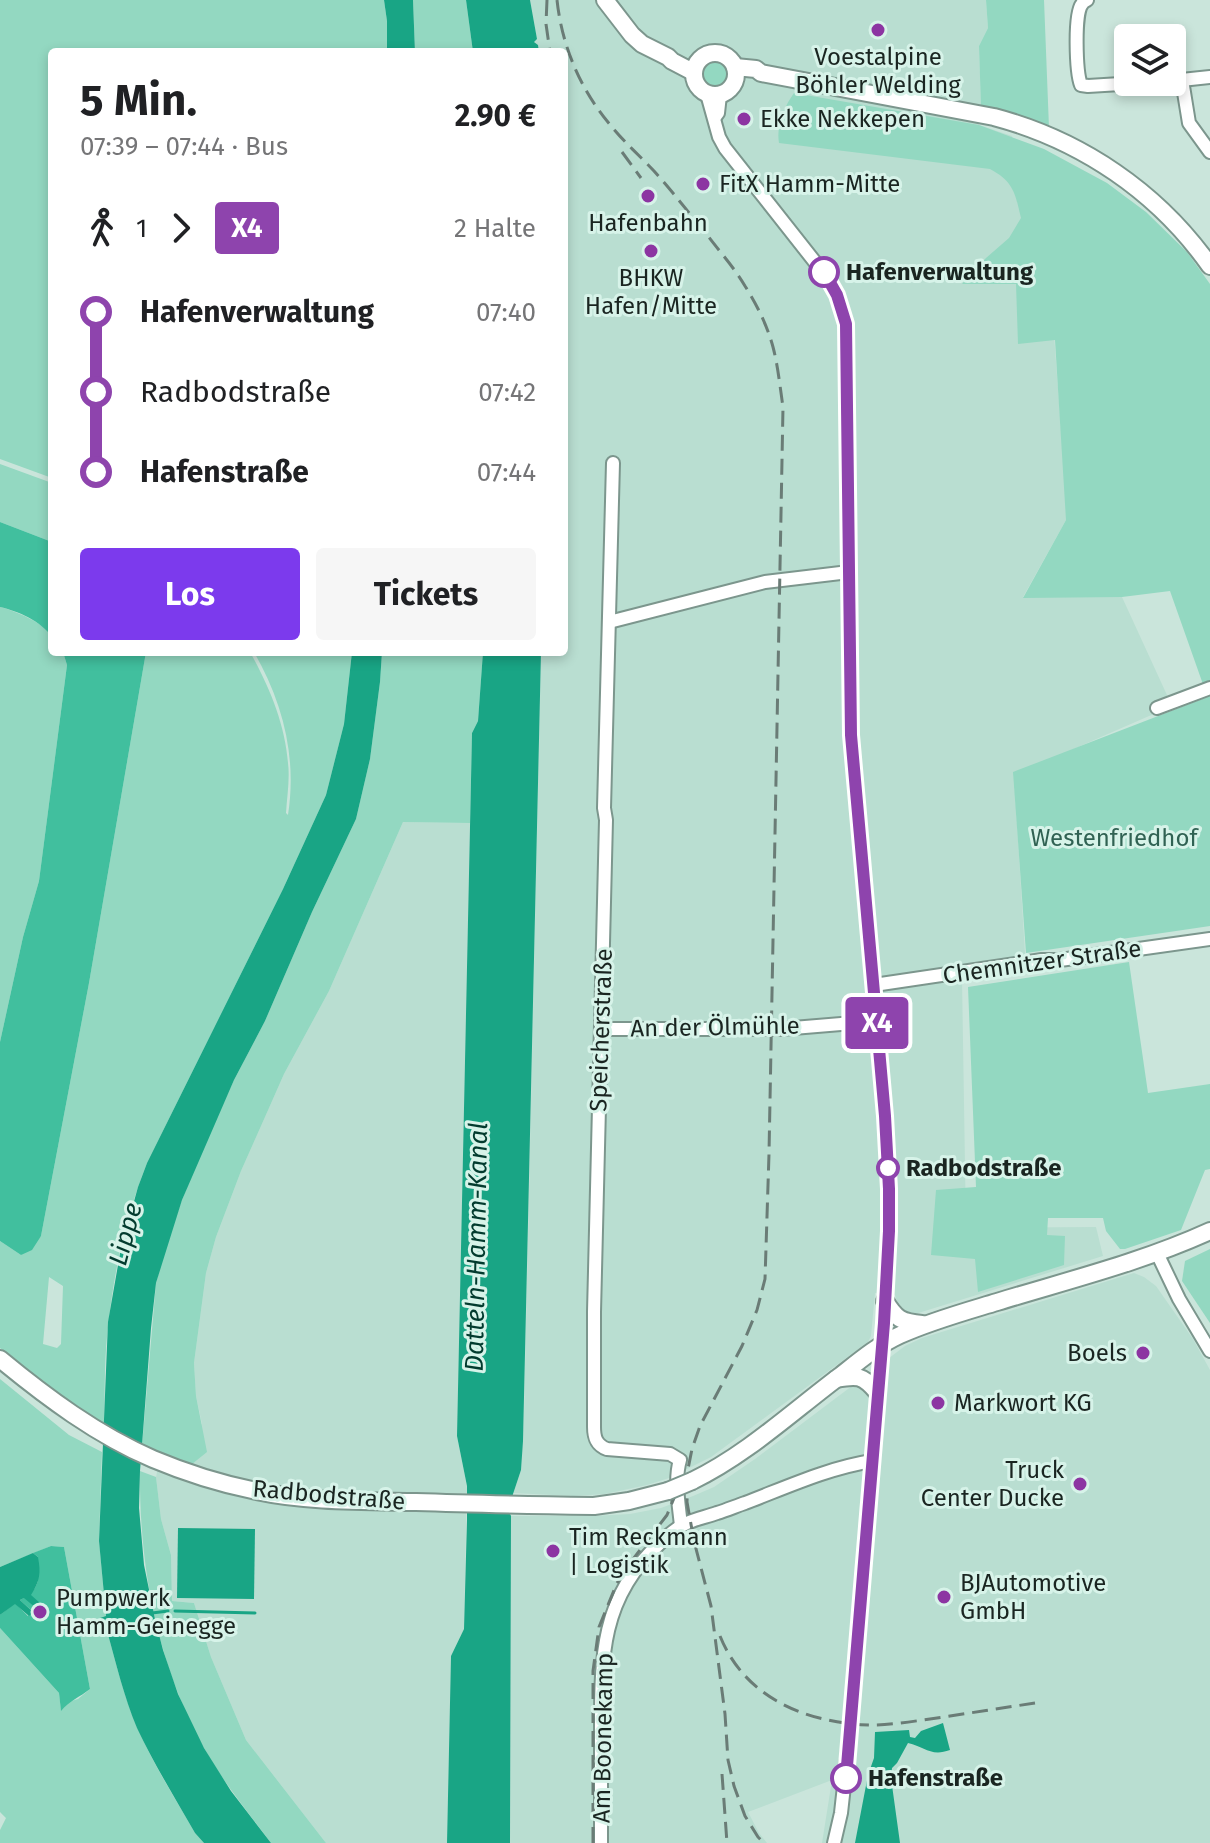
<!DOCTYPE html>
<html lang="de">
<head>
<meta charset="utf-8">
<style>
	body { margin:0; font-family:"Fira Sans",sans-serif; background:#f6f6f6; color:#202124; height:100vh; display:flex; flex-direction:column; font-size:30px; white-space:nowrap }
	* { box-sizing:border-box; margin:0 }
	p { font-size:26px; color:#757577 }
	.icon { flex:none; width:44px; height:44px; fill:none; stroke:currentColor; stroke-width:2; stroke-linecap:round; stroke-linejoin:round }
	.map { position:relative; flex:1; overflow:hidden }
	.details { position:absolute; left:48px; top:48px; width:520px; height:608px; display:flex; flex-direction:column; background:#fff; border-radius:8px; box-shadow:0 4px 12px #0003 }
	.details>* { flex:none }
	.badge { padding:0 16px; border-radius:6px; font-size:28px; line-height:52px }
	.buttons { position:absolute; left:1114px; top:24px; display:grid; gap:16px }
	.buttons a { display:grid; place-items:center; width:72px; height:72px; border-radius:8px; background:#fff; box-shadow:0 4px 12px #0003; font-size:40px }
	.map>.badge { position:absolute; translate:-50% -50%; box-shadow:0 0 0 4px #fff }
	.legs { display:flex; align-items:center; gap:12px; height:88px; padding:0 32px; font-size:26px }
	.legs p { margin-inline-start:auto }
	.headline { display:flex; align-items:center; justify-content:space-between; height:136px; padding:0 32px }
	h1 { font-size:44px; font-weight:700; line-height:60px }
	.cta { display:flex; gap:16px; margin-top:auto; padding:16px 32px }
	.cta a { flex:1; height:92px; border-radius:8px; background:#7c3aed; color:#fff; font-size:32px; font-weight:700; line-height:92px; text-align:center }
	.cta a+a { background:#f6f6f6; color:#202124 }
	ul { padding:0 32px; list-style:none }
	li { display:flex; align-items:center; gap:28px; height:80px; font-size:30px }
	li i { display:grid; place-items:center; width:12px; height:100%; margin:0 10px; background:currentColor }
	li i::after { content:''; width:20px; height:20px; margin:-10px; border:6px solid; border-radius:50%; background:#fff }
	li p { margin-inline-start:auto }
	li:first-child i { background:linear-gradient(#0000 50%,currentColor 0) }
	li:last-child i { background:linear-gradient(currentColor 50%,#0000 0) }
	.map>svg:first-child { display:block }
	.built { fill:#b9ded1 }
	.green { fill:#93d8c1; fill-rule:evenodd }
	.forest { fill:#41bf9e }
	.water { fill:#19a585 }
	.lines { fill:none; stroke-linecap:round; stroke-linejoin:round }
	.stream { stroke:#19a585; stroke-width:3 }
	.minor-casing { stroke:#7c968d; stroke-width:16 }
	.major-casing { stroke:#7c968d; stroke-width:20 }
	.minor { stroke:#fff; stroke-width:12 }
	.major { stroke:#fff; stroke-width:16 }
	.rail { stroke:#6a7c76; stroke-width:3; stroke-dasharray:16 8; stroke-linecap:butt }
	.major-bridge-casing { stroke:#7c968d; stroke-width:20; stroke-linecap:butt }
	.major-bridge { stroke:#fff; stroke-width:16 }
	.line-1-casing { stroke:#fff; stroke-width:18 }
	.line-1 { stroke:#8e44ad; stroke-width:12 }
	.poi-dot { fill:#8c35a2; stroke:#d7f3e9; stroke-width:3 }
	.stop-1-dot { fill:#fff; stroke:#8e44ad; stroke-width:4 }
	.labels { text-anchor:middle; stroke-width:6; stroke-linejoin:round; paint-order:stroke }
	.poi-label { font-size:24px; fill:#1a2521; stroke:#d7f3e9; text-anchor:start }
	.stop-label { font-size:24px; font-weight:bold; fill:#1a2521; stroke:#d7f3e9; text-anchor:start }
	.park-label { font-size:24px; fill:#306253; stroke:#d7f3e9 }
	.street-label { font-size:24px; fill:#1a2521; stroke:#d7f3e9 }
	.water-label { font-size:26px; font-style:italic; fill:#023b2e; stroke:#d7f3e9 }
</style>
</head>
<body>
<div class="map">
<svg width="1210" height="1843" viewBox="0 0 1210 1843">
	<rect width="100%" height="100%" fill="#cae5db"/>
	<g class="built">
		<polygon points="530,0 986,0 988,28 979,46 981,108 979,125 1012,136 1050,280 1066,498 1066,520 1023,597 1122,597 1172,706 1014,775 1026,969 962,979 966,1228 1096,1227 1103,1256 915,1314 902,1311 898,1305 895,1295 875,1293 871,1336 868,1342 711,1457 669,1478 647,1485 605,1494 573,1496 513,1493 521,1470 524,1413 541,652 564,652 564,52 539,52 538,45 534,42 537,39"/>
		<polygon points="403,822 470,823 457,1436 467,1486 464,1629 451,1656 447,1843 326,1843 246,1740 211,1657 194,1603 172,1601 171,1555 161,1519 156,1477 161,1454 202,1424 196,1396 194,1363 206,1273 216,1237 241,1171 269,1108 284,1074 329,991"/>
		<polygon points="1134,1273 1144,1277 1156,1286 1193,1339 1210,1370 1210,1843 822,1843 832,1780 748,1812 759,1833 767,1843 510,1843 511,1516 593,1516 630,1514 661,1508 693,1496 714,1487 755,1459 905,1346 922,1338"/>
	</g>
	<g class="green">
		<polygon points="0,0 384,0 387,21 387,52 52,52 52,478 0,459"/>
		<polygon points="413,0 466,0 473,52 415,52"/>
		<polygon points="986,0 1044,0 1049,128 981,108 979,46 988,28"/>
		<circle cx="715" cy="74" r="14"/>
		<path d="M794,93L979,125L1044,149L1107,183L1146,212L1187,252L1210,284V688L1205,690L1170,591L1122,597L1023,598L1066,520L1055,340L1018,344L1016,284H962L986,258L1009,238L1021,218C1015,193 1014,182 990,169L779,143C776,126 784,107 794,93Z"/>
		<polygon points="0,464 52,483 52,542 0,522"/>
		<path d="M0,607C13,610 48,624 52,638C53,643 52,647 52,652H63L67,665L39,881L23,937L0,1042Z"/>
		<path d="M146,652H250C269,686 285,724 288,763C290,779 287,797 286,813L288,815C297,757 283,703 254,652H352L344,724L326,795L283,889L147,1163C127,1213 115,1266 109,1319C104,1354 105,1390 104,1425L35,1378L0,1348V1241L21,1255L41,1236L89,983ZM49,1277L63,1286L61,1344L57,1348L43,1344Z"/>
		<polygon points="382,652 483,652 478,721 472,733 470,823 403,822 329,991 284,1074 269,1108 241,1171 216,1237 206,1273 194,1363 196,1396 207,1452 192,1464 161,1454 142,1446 156,1283 166,1245 182,1200 203,1148 234,1080 265,1021 312,912 356,819 370,759 380,682"/>
		<polygon points="1210,696 1210,926 1026,953 1013,772"/>
		<polygon points="1129,962 1148,1093 1210,1084 1210,1169 1205,1170 1181,1230 1125,1249 1120,1249 1106,1231 1103,1218 1048,1218 1047,1235 1065,1236 1064,1265 978,1292 975,1259 931,1255 936,1190 976,1187 968,987"/>
		<polygon points="1210,1249 1210,1323 1182,1281 1185,1261"/>
		<path d="M0,1379L69,1435L102,1452L99,1540L106,1617L99,1632L107,1631C116,1663 124,1696 137,1727C153,1764 175,1798 195,1833L204,1843H0V1830L6,1818L0,1812V1628L59,1693L61,1710L68,1702L78,1699L90,1689L64,1547L51,1546L0,1567Z"/>
		<path d="M140,1471L156,1477L161,1519L171,1555L172,1601L194,1603L211,1657L246,1740L326,1843H271C248,1812 223,1782 204,1748C157,1664 139,1566 140,1471Z"/>
	</g>
	<g class="forest">
		<path d="M0,522L52,542V637C41,621 18,611 0,607Z"/>
		<polygon points="63,652 146,652 89,983 41,1236 32,1250 21,1255 0,1241 0,1042 23,937 39,881 67,665"/>
		<path d="M51,1546L64,1547L90,1689C80,1697 69,1701 61,1711L59,1693L0,1628V1615L15,1603L28,1616L32,1611L20,1600C42,1589 38,1579 38,1557L33,1553Z"/>
	</g>
	<g class="water">
		<polygon points="384,0 413,0 415,52 387,52 387,21"/>
		<polygon points="466,0 530,0 537,39 534,42 538,45 539,52 473,52"/>
		<path d="M352,652H382L380,682L370,759L356,819L312,912L265,1021L234,1080L182,1200L156,1283L151,1328L140,1471L139,1508L144,1565L155,1619L163,1650L178,1694L204,1748L231,1791L271,1843H204L195,1833C175,1798 154,1764 137,1728C124,1697 116,1663 107,1631L99,1632L97,1619L106,1616L99,1541L108,1322L121,1248L138,1187L147,1163L283,889L326,795L344,724Z"/>
		<polygon points="483,652 541,652 523,1441 521,1470 508,1509 511,1516 510,1843 447,1843 451,1656 464,1629 467,1520 467,1486 457,1436 472,733 478,721"/>
		<polygon points="178,1528 255,1529 254,1599 177,1598"/>
		<path d="M33,1553L38,1557C41,1573 40,1581 31,1595L40,1603L36,1608L24,1598L20,1600L33,1612L29,1616L15,1604L0,1615V1567Z"/>
		<path d="M943,1723L950,1750C931,1757 925,1747 908,1743L897,1763L892,1768L891,1778L900,1843H855L868,1775L874,1758L875,1732L909,1730L910,1737L915,1738L921,1731Z"/>
	</g>
	<g class="lines">
		<g class="stream">
			<polyline points="175,1611 255,1613"/>
			<polyline points="152,1613 168,1611"/>
		</g>
		<g class="minor-casing">
			<g id="minor">
				<path d="M1087,0C1085,1 1083,2 1082,4C1074,14 1076,72 1081,85L1088,86L1153,82"/>
				<polyline points="1182,80 1189,123 1210,152"/>
				<polyline points="1172,81 1210,77"/>
				<polyline points="707,94 719,137 725,148 826,276 837,295 846,324 851,735 885,1116 889,1189 889,1231 884,1323 849,1741 841,1813 834,1843"/>
				<polyline points="715,117 718,113 720,95"/>
				<path d="M613,463L604,808L606,820L594,1312V1427C594,1437 596,1445 607,1449L670,1454L680,1460C674,1480 679,1505 681,1526"/>
				<polyline points="609,622 765,582 849,572"/>
				<polyline points="1157,708 1210,688"/>
				<polyline points="874,985 1042,960 1060,960 1210,939"/>
				<polyline points="601,1029 781,1029 877,1021"/>
				<polyline points="1157,1253 1179,1299 1210,1351"/>
				<path d="M601,1843C601,1807 601,1770 601,1734C601,1659 600,1598 659,1544C666,1537 674,1530 683,1525C693,1519 706,1517 717,1513C727,1510 736,1506 745,1503C787,1487 828,1468 872,1461"/>
			</g>
		</g>
		<g class="major-casing">
			<g id="major">
				<polyline points="605,0 632,35 642,44 668,57 672,61 693,72"/>
				<circle cx="715" cy="74" r="21"/>
				<path d="M735,67L756,69L761,73L994,117C1081,140 1158,192 1210,266"/>
				<path d="M885,1301C896,1319 901,1322 922,1324"/>
				<path d="M0,1359C46,1397 97,1435 153,1459C184,1472 218,1483 252,1490C305,1502 362,1501 416,1502C475,1504 534,1505 594,1506L629,1501L668,1491"/>
				<path d="M836,1379C857,1375 863,1375 877,1392"/>
				<path d="M692,1481C746,1455 792,1412 840,1376C859,1361 878,1345 900,1335C931,1321 964,1312 997,1302C1069,1280 1142,1262 1210,1231"/>
			</g>
		</g>
		<use href="#minor" class="minor"/>
		<use href="#major" class="major"/>
		<g class="rail">
			<polyline points="547,0 546,24 550,52"/>
			<path d="M557,0C562,47 581,91 612,127C625,143 640,156 654,171C672,191 688,212 705,232C718,250 734,267 745,286C757,305 767,325 773,347C778,366 780,387 783,407L769,1154L765,1279L757,1310L742,1346L700,1426L692,1449L688,1469L687,1502L694,1541L711,1606L725,1714L728,1760L734,1786L745,1816L758,1837L764,1843"/>
			<polyline points="622,152 641,178"/>
			<path d="M720,1636C745,1698 806,1723 870,1725C892,1725 915,1721 937,1718C970,1713 1002,1708 1035,1703"/>
			<polyline points="722,1774 727,1843"/>
			<polyline points="593,1843 593,1671 599,1627 617,1583 630,1563 667,1515 682,1479"/>
		</g>
		<g class="major-bridge-casing">
			<polyline id="major-bridge" points="668,1491 692,1481"/>
		</g>
		<use href="#major-bridge" class="major-bridge"/>
	</g>
	<g class="lines">
		<g class="line-1-casing">
			<polyline id="line-1" points="824,272 837,295 846,324 851,735 885,1116 889,1189 889,1231 884,1323 846,1778"/>
		</g>
		<use href="#line-1" class="line-1"/>
	</g>
	<g class="poi-dot">
		<circle cx="878" cy="30" r="8"/>
		<circle cx="744" cy="119" r="8"/>
		<circle cx="703" cy="184" r="8"/>
		<circle cx="648" cy="196" r="8"/>
		<circle cx="651" cy="251" r="8"/>
		<circle cx="1143" cy="1353" r="8"/>
		<circle cx="938" cy="1403" r="8"/>
		<circle cx="1080" cy="1484" r="8"/>
		<circle cx="553" cy="1551" r="8"/>
		<circle cx="944" cy="1597" r="8"/>
		<circle cx="40" cy="1612" r="8"/>
	</g>
	<g class="stop-1-dot">
		<circle cx="824" cy="272" r="14"/>
		<circle cx="888" cy="1168" r="10"/>
		<circle cx="846" cy="1778" r="14"/>
	</g>
	<g class="labels">
		<g class="poi-label">
			<text x="878" y="65" text-anchor="middle">Voestalpine<tspan x="878" dy="28">Böhler Welding</tspan></text>
			<text x="760" y="127">Ekke Nekkepen</text>
			<text x="719" y="192">FitX Hamm-Mitte</text>
			<text x="648" y="231" text-anchor="middle">Hafenbahn</text>
			<text x="651" y="286" text-anchor="middle">BHKW<tspan x="651" dy="28">Hafen/Mitte</tspan></text>
			<text x="1127" y="1361" text-anchor="end">Boels</text>
			<text x="954" y="1411">Markwort KG</text>
			<text x="1064" y="1478" text-anchor="end">Truck<tspan x="1064" dy="28">Center Ducke</tspan></text>
			<text x="569" y="1545">Tim Reckmann<tspan x="569" dy="28">| Logistik</tspan></text>
			<text x="960" y="1591">BJAutomotive<tspan x="960" dy="28">GmbH</tspan></text>
			<text x="56" y="1606">Pumpwerk<tspan x="56" dy="28">Hamm-Geinegge</tspan></text>
		</g>
		<g class="stop-label">
			<text x="846" y="280">Hafenverwaltung</text>
			<text x="906" y="1176">Radbodstraße</text>
			<text x="868" y="1786">Hafenstraße</text>
		</g>
		<g class="park-label">
			<text x="1114" y="846">Westenfriedhof</text>
		</g>
		<g class="street-label">
			<text transform="translate(1042 962) rotate(-8)" y="8">Chemnitzer Straße</text>
			<text transform="translate(715 1027) rotate(-1)" y="8">An der Ölmühle</text>
			<text transform="translate(601 1030) rotate(-88)" y="8">Speicherstraße</text>
			<text transform="translate(329 1495) rotate(5)" y="8">Radbodstraße</text>
			<text transform="translate(603 1738) rotate(-89)" y="8">Am Boonekamp</text>
		</g>
		<g class="water-label">
			<text transform="translate(125 1234) rotate(-75)" y="9">Lippe</text>
			<text transform="translate(476 1247) rotate(-89)" y="9">Datteln-Hamm-Kanal</text>
		</g>
	</g>
</svg>
<div class="buttons">
<a><svg class="icon" aria-label="layers" viewBox="0 0 24 24"><path d="M12 4l9 5-9 5-9-5zM3 14l9 5 9-5"/></svg></a>
</div>
<b class="badge" style="left:877px;top:1023px;background:#8e44ad;color:#fff">X4</b>
<section class="details">
<div class="headline"><div><h1>5 Min.</h1><p>07:39 – 07:44 · Bus</p></div><b>2.90 €</b></div>
<div class="legs"><svg class="icon" aria-label="walk" viewBox="0 0 24 24"><circle cx="13" cy="4" r="2"/><path d="M13 8l-2 6 4 7M11 14l-3 7M7 12l3-4h3l4 4"/></svg>1<svg class="icon" aria-label="forward" viewBox="0 0 24 24"><path d="M9 5l7 7-7 7"/></svg><b class="badge" style="background:#8e44ad;color:#fff">X4</b><p>2 Halte</p></div>
<ul>
<li><i style="color:#8e44ad"></i><b>Hafenverwaltung</b><p>07:40</p></li>
<li><i style="color:#8e44ad"></i><span>Radbodstraße</span><p>07:42</p></li>
<li><i style="color:#8e44ad"></i><b>Hafenstraße</b><p>07:44</p></li>
</ul>
<div class="cta"><a>Los</a><a>Tickets</a></div>
</section>
</div>
</body>
</html>
